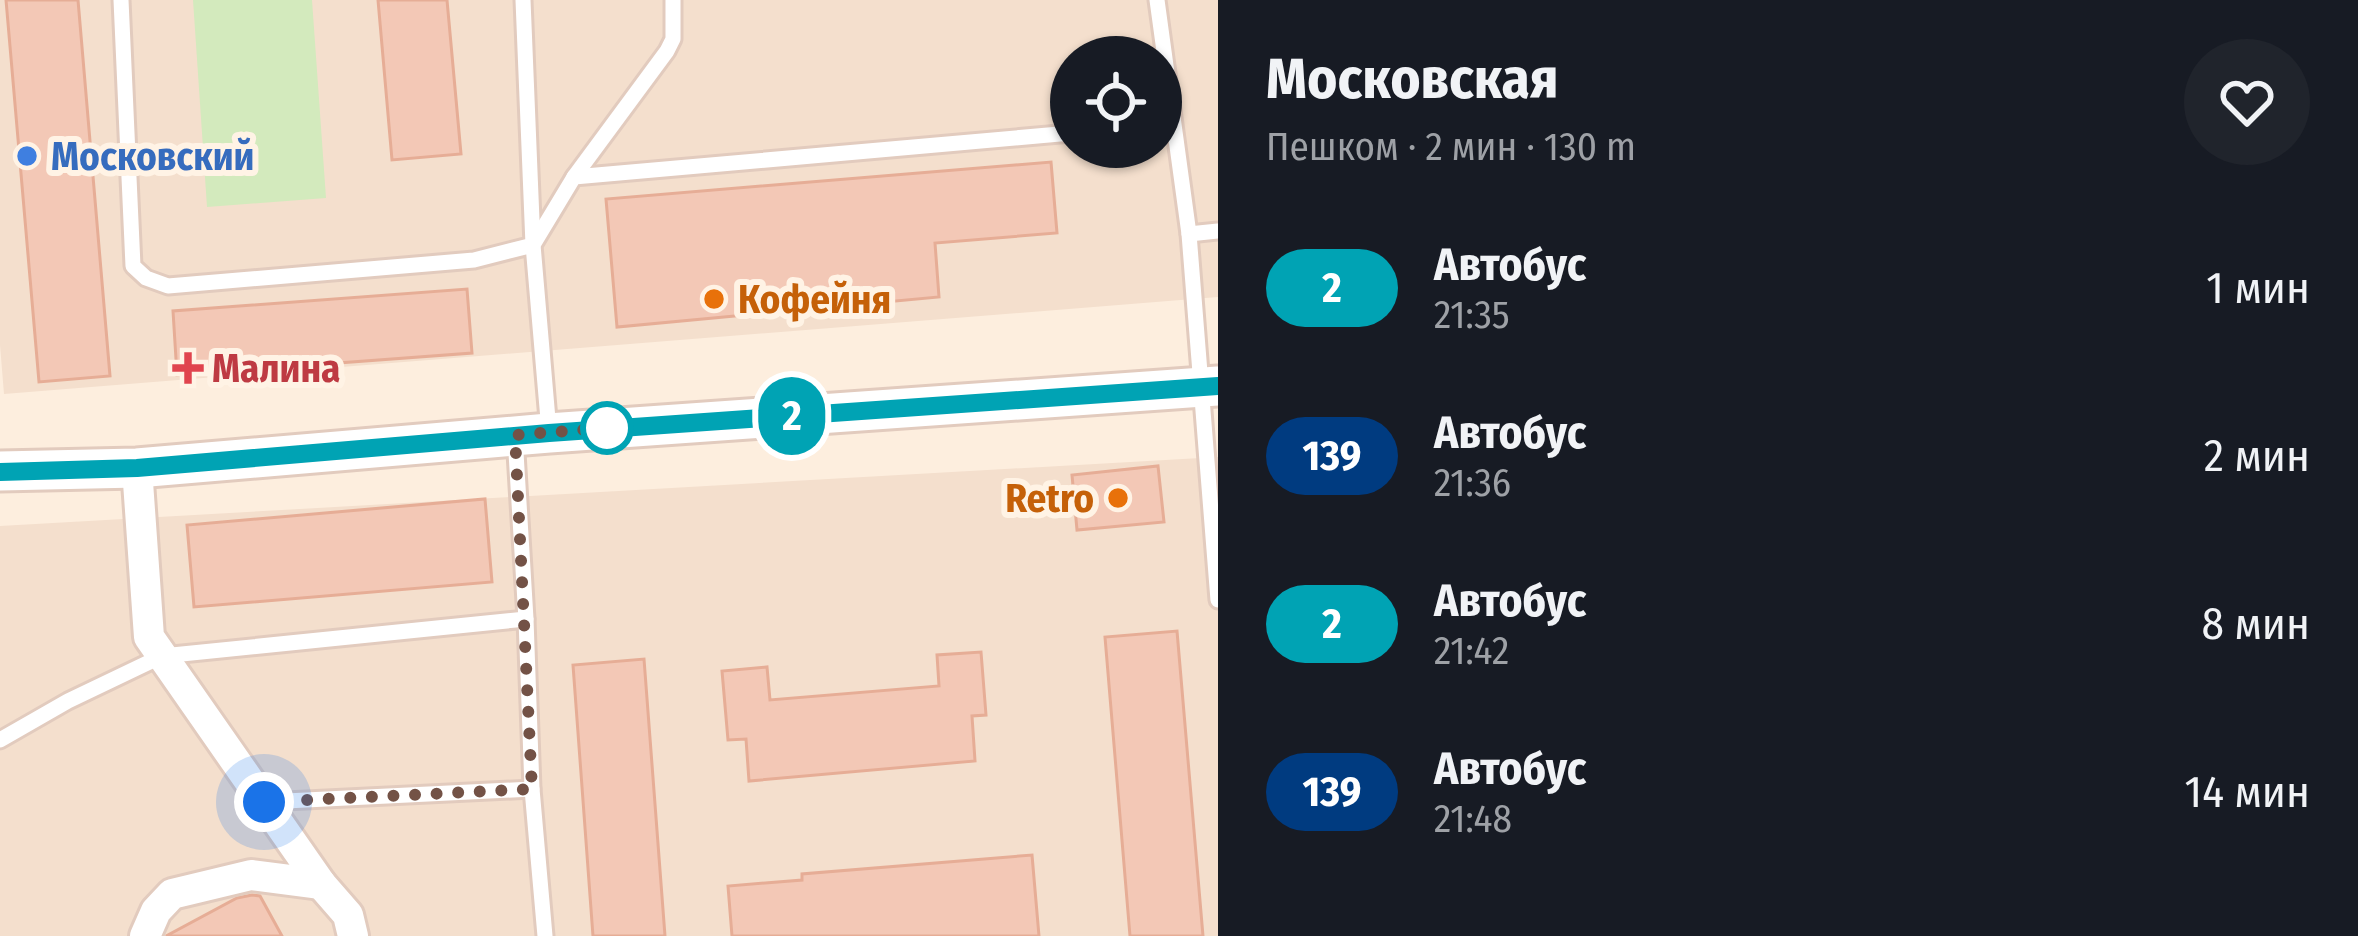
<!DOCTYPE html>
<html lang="ru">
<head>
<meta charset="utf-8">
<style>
	body { margin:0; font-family:"Fira Sans Condensed",sans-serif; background:#20242c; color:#f1f3f6; height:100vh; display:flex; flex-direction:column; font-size:45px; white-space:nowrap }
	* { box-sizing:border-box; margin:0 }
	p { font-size:39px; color:#9ea1a6 }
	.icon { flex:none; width:66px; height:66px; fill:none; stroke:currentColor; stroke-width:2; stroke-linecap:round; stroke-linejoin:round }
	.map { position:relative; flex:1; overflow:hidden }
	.drawer { display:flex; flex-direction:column; background:#171b24; width:1140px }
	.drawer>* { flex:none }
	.badge { padding:0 24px; border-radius:39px; font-size:42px; line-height:78px }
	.buttons { position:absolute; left:1050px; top:36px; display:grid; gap:24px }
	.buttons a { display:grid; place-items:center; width:132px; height:132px; border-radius:50%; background:#171b24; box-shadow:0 3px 9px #0004; font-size:60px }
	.you { position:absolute; width:60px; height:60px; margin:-30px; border:9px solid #fff; border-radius:50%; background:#1a73e8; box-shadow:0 0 0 18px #1a73e833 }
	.map>.badge { position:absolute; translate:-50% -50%; box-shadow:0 0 0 6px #fff }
	.round { display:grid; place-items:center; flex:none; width:126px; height:126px; border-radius:63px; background:#20242c }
	.overview { display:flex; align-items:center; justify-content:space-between; height:204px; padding:0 48px }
	h1 { font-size:57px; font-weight:700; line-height:90px }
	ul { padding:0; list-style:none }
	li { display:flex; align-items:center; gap:36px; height:168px; padding:0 48px }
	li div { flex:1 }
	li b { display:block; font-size:45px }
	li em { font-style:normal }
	li .badge { min-width:132px; font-weight:700; text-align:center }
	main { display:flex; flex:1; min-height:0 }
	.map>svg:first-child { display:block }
	.residential { fill:#f4dfcd; fill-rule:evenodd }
	.green { fill:#d3eabd }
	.building { fill:#f3c8b6; stroke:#e6ad96; stroke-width:3 }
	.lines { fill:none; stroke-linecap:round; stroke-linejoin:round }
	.service-casing { stroke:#e2cbbe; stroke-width:21 }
	.minor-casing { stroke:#e2cbbe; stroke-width:36 }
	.tertiary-casing { stroke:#e2cbbe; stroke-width:45 }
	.service { stroke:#fff; stroke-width:15 }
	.minor { stroke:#fff; stroke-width:30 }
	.tertiary { stroke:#fff; stroke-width:39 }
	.line-casing { stroke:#fff; stroke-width:27 }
	.line { stroke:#00a3b4; stroke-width:18 }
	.walk { stroke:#735246; stroke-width:12; stroke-dasharray:0 21.6 }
	.shop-dot { fill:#3f7fe0; stroke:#fff3e5; stroke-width:4.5 }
	.food-dot { fill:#e8710a; stroke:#fff3e5; stroke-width:4.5 }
	.health-dot { fill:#e0444e; stroke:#fff3e5; stroke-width:4.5 }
	.stop-dot { fill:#fff; stroke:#00a3b4; stroke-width:6 }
	.labels { text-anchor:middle; stroke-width:12; stroke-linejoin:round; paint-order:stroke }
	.shop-label { font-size:39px; font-weight:bold; fill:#366cbe; stroke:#fff3e5; text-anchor:start }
	.food-label { font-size:39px; font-weight:bold; fill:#c56008; stroke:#fff3e5; text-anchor:start }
	.health-label { font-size:39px; font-weight:bold; fill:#be3a42; stroke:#fff3e5; text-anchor:start }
</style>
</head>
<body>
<main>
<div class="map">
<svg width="1218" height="936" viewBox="0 0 1218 936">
	<rect width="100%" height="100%" fill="#fdeede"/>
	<g class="residential">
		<path d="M0,0H1218V297L4,394L0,345ZM1071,57H1161V147H1071Z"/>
		<polygon points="1218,457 1218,936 0,936 0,526"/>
	</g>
	<polygon class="green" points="193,0 312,0 326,198 207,207"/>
	<g class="building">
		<polygon points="6,0 78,0 110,376 39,382"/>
		<polygon points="378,0 447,0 461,154 392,160"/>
		<polygon points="1051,162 1057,233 935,243 939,297 617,327 606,199"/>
		<polygon points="467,289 472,353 177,375 173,311"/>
		<polygon points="1158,466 1164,522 1077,530 1072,475"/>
		<polygon points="485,499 492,582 194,607 187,525"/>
		<polygon points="1177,631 1203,936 1130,936 1105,637"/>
		<polygon points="981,652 986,715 972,716 975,761 749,781 746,739 728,740 722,671 767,667 770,700 939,686 937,655"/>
		<polygon points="644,659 665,936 593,936 573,665"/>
		<polygon points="1032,855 1039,936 732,936 728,886 802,880 802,874"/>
		<polygon points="252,895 260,896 282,936 166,936 237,898"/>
	</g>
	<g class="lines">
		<g class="service-casing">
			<g id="service">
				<polyline points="121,0 133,266 146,278 168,286 474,260 533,245 523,0"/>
				<polyline points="1157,0 1189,234 1218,600"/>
				<polyline points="574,177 667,51 673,39 673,0"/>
				<polyline points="1189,234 1218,231"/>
				<polyline points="549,431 533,245 574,177 1071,133"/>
				<polyline points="515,436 526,619"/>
				<polyline points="0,740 68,701 162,656 526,619 532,789 545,936"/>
				<polyline points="265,802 532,789"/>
			</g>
		</g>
		<g class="minor-casing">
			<g id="minor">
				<polyline points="137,468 149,637 321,884 348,915 353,936"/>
				<polyline points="145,936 156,911 172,894 251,875 321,884"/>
			</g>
		</g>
		<g class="tertiary-casing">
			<polyline id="tertiary" points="0,471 137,468 549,433 1218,386"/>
		</g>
		<use href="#service" class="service"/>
		<use href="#minor" class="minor"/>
		<use href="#tertiary" class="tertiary"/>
	</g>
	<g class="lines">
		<g class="line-casing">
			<polyline id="line" points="0,472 137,468 549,433 1218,386"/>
		</g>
		<use href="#line" class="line"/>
		<polyline class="walk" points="264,802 532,789 515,435 607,428"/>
	</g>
	<circle class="shop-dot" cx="27" cy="156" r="12"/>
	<g class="food-dot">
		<circle cx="714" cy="299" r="12"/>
		<circle cx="1118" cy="498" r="12"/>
	</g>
	<path class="health-dot" d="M182 350h12v12h12v12h-12v12h-12v-12h-12v-12h12z"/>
	<circle class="stop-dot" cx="607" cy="428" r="24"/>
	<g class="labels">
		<g class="shop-label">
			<text x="51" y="170">Московский</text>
		</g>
		<g class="food-label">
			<text x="738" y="313">Кофейня</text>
			<text x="1094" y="512" text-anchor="end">Retro</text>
		</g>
		<g class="health-label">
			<text x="212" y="382">Малина</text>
		</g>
	</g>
</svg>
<div class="buttons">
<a><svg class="icon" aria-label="locate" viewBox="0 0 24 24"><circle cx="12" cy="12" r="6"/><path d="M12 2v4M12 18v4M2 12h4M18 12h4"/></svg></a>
</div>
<div class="you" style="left:264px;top:802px"></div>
<b class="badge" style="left:792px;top:416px;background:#00a3b4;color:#fff">2</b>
</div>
<section class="drawer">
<div class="overview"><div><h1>Московская</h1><p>Пешком · 2 мин · 130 m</p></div><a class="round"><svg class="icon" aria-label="heart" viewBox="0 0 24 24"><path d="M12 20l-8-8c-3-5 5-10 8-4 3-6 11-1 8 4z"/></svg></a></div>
<ul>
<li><span class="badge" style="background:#00a3b4;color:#fff">2</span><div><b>Автобус</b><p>21:35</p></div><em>1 мин</em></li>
<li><span class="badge" style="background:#003b80;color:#fff">139</span><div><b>Автобус</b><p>21:36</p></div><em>2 мин</em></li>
<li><span class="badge" style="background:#00a3b4;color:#fff">2</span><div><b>Автобус</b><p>21:42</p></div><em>8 мин</em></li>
<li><span class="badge" style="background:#003b80;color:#fff">139</span><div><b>Автобус</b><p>21:48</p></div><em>14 мин</em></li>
</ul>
</section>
</main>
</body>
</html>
